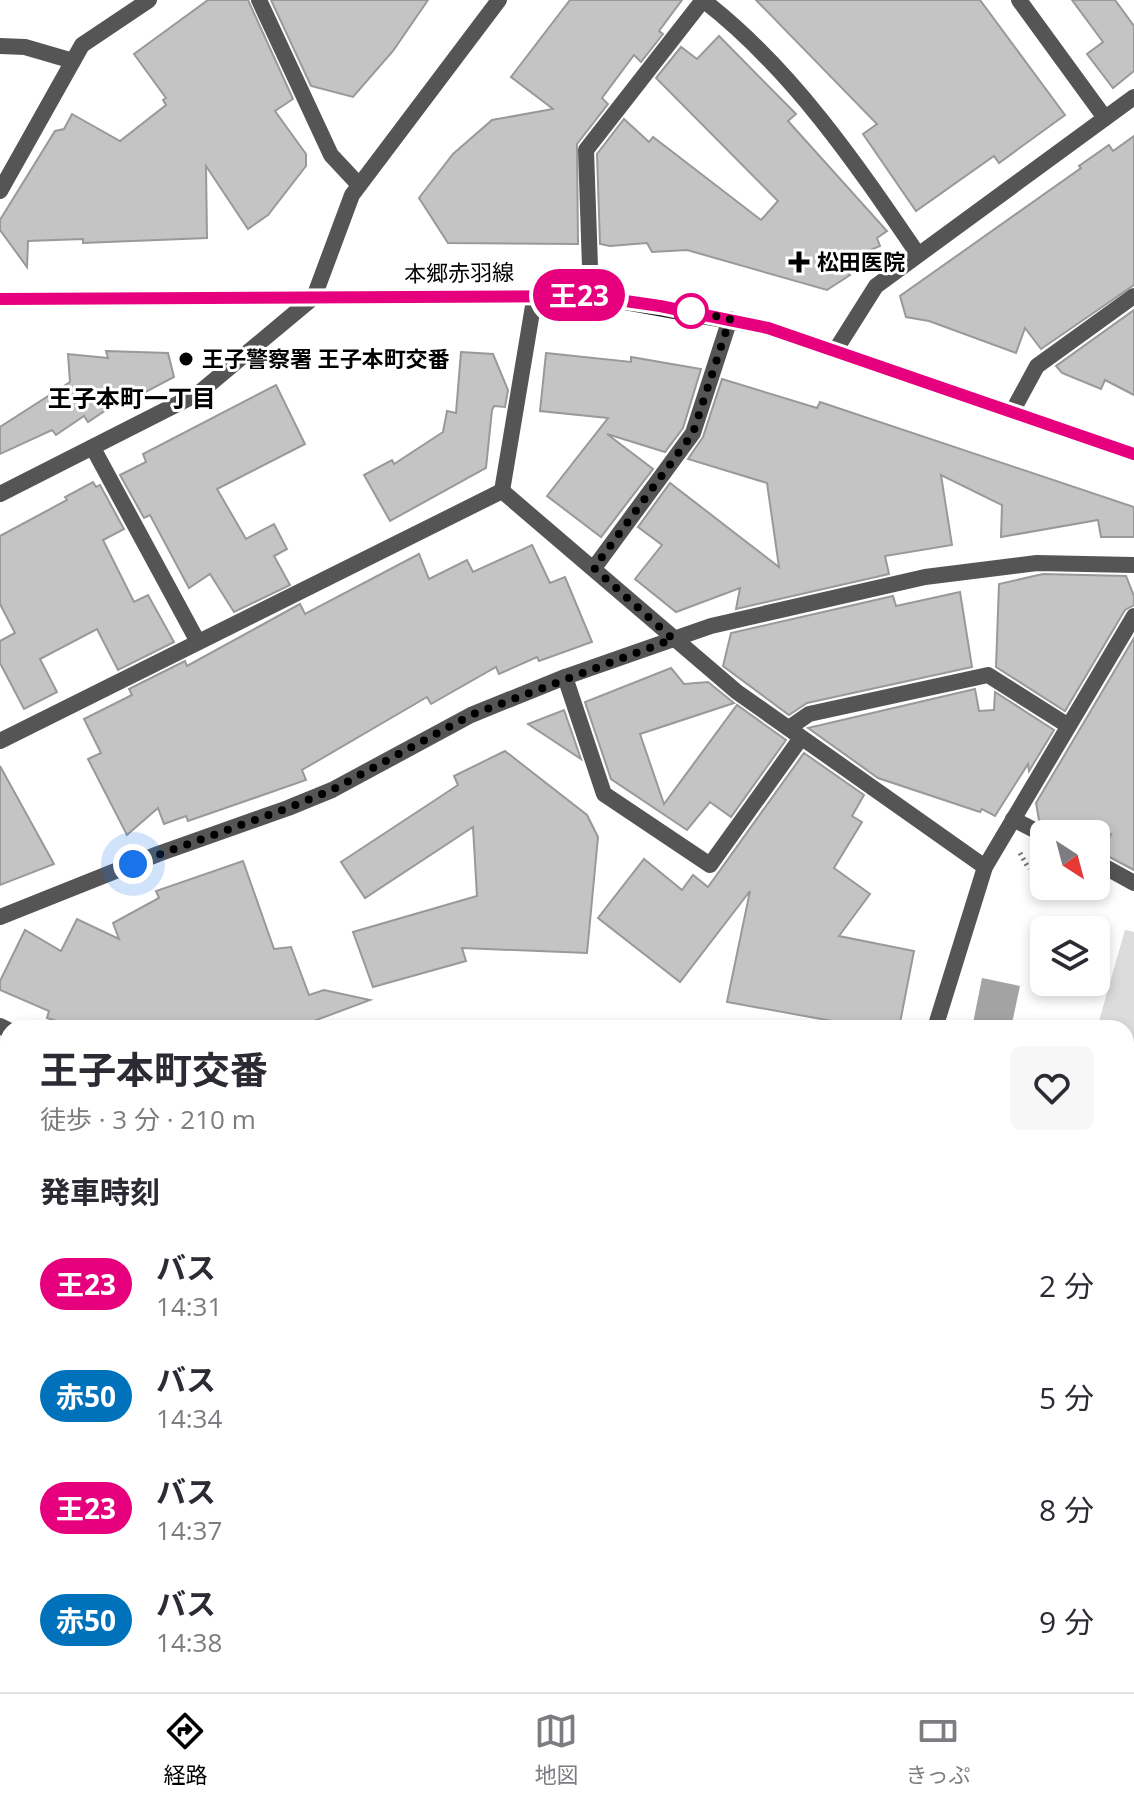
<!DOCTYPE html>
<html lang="ja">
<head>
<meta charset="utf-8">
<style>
	body { margin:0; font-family:"Open Sans","Noto Sans JP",sans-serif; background:#f7f7f7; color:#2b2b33; height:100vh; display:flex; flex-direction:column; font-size:30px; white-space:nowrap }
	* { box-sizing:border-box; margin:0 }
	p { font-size:26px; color:#7c7c81 }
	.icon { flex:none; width:44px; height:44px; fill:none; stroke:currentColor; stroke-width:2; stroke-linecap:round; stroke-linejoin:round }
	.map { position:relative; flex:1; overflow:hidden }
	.details { position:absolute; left:0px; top:1020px; width:1134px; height:672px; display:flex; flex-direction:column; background:#fff; border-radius:24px 24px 0 0; box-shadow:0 4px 12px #0003 }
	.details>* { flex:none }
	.badge { padding:0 16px; border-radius:26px; font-size:28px; line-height:52px }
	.needle { width:52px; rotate:144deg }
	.tools { position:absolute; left:1030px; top:820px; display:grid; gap:16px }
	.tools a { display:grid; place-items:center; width:80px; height:80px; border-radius:12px; background:#fff; box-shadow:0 4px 12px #0003; font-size:40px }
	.you { position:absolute; width:40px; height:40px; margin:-20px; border:6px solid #fff; border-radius:50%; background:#1a73e8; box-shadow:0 0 0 12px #1a73e833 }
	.map>.badge { position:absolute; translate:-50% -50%; box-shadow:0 0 0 4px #fff }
	h2 { padding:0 40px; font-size:30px; line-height:72px }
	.round { display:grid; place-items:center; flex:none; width:84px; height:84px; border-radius:12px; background:#f7f7f7 }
	.summary { display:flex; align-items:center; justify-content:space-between; height:136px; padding:0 40px }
	h1 { font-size:38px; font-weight:700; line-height:60px }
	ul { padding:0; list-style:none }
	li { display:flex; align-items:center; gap:24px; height:112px; padding:0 40px }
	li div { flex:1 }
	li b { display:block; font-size:30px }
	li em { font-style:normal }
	li .badge { min-width:88px; font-weight:700; text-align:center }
	.tab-bar { display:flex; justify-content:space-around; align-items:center; height:112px; border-top:2px solid #e1e1e2; background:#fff; font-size:22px; color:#7c7c81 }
	.tab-bar a { display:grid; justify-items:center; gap:4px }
	.tab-bar .on { color:#000 }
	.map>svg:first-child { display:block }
	.green { fill:#dcdcdc }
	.water { fill:#a3a3a3 }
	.building { fill:#c4c4c4; stroke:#999; stroke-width:2 }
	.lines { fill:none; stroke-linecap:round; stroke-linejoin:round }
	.path { stroke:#777; stroke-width:5; stroke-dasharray:2 4; stroke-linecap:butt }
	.service { stroke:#555; stroke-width:16 }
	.minor { stroke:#555; stroke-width:16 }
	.tertiary { stroke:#555; stroke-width:16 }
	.secondary { stroke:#222; stroke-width:16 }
	.rail-casing { stroke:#000; stroke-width:9 }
	.rail { stroke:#fff; stroke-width:6; stroke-dasharray:18; stroke-linecap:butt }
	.line-casing { stroke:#fff; stroke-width:18 }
	.line { stroke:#e6007e; stroke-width:12 }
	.walk { stroke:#000; stroke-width:8; stroke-dasharray:0 14.4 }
	.poi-dot { fill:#000; stroke:#fff; stroke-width:3 }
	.stop-dot { fill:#fff; stroke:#e6007e; stroke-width:4 }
	.labels { text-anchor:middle; stroke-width:6; stroke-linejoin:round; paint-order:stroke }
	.poi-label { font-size:22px; font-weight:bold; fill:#000; stroke:#fff; text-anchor:start }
	.street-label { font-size:22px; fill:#000; stroke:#fff }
	.neighbourhood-label { font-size:24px; font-weight:bold; fill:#000; stroke:#fff }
</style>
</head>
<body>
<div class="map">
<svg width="1134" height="1692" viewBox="0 0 1134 1692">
	<rect width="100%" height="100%" fill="#fff"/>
	<g class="green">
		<polygon points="1125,930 1134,932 1134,1052 1126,1050 1126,1028 1097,1028"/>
		<polygon points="1126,1170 1134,1173 1134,1287 1126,1273"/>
	</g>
	<polygon class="water" points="982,978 1020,986 1011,1028 972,1028"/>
	<g class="building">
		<polygon points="208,0 248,0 293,99 275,111 306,154 306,166 268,215 248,229 206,166 207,238 83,243 83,239 28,241 27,267 0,230 0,220 55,131 64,129 72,114 120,141 166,105 163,100 166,98 134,54"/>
		<polygon points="271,0 428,0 393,51 353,97 311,86"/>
		<polygon points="570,0 682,0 659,31 663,34 641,62 634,55 602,98 608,104 577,144 578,244 448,243 419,198 453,154 492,120 553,109 511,77"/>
		<polygon points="756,0 980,0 1065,115 999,163 994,156 916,211 863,134 877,124"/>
		<polygon points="1072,0 1115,0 1134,26 1134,71 1113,88 1087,54 1103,42"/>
		<polygon points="719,36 796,114 788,121 887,231 877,238 880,246 840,263 850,275 827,290 687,250 652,252 647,243 610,246 600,244 597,154 624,119 649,142 653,137 761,220 778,201 656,78 681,47 697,59"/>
		<polygon points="1134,136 1134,285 1041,349 1025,328 1016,353 929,321 906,317 900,296 1081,168 1079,166 1109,145 1113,151"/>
		<polygon points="1134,310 1134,395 1105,380 1101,389 1062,373 1056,366"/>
		<polygon points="106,351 168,353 174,377 123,404 121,400 88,422 84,416 56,435 52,430 0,454 0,427 70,382 68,354 108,358"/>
		<polygon points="461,352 493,354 508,390 505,407 494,406 492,410 486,468 390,521 364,475 392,460 394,464 443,432 447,411 456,413"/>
		<polygon points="546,353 631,362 631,357 701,369 683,428 665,452 607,434 653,469 601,537 547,496 608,418 540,411"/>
		<polygon points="722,379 817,408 820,402 1134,507 1134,537 1101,537 1098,520 1001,537 1002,505 941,475 952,545 885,556 889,574 736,609 740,588 676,612 635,579 662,545 638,527 670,483 779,567 767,483 688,459 703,437"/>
		<polygon points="276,385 305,444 217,489 246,539 274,524 287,549 274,556 290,585 234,612 210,574 189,588 150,515 144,518 120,475 146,462 143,454"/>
		<polygon points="93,482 96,487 100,485 124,529 103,540 134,602 148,595 174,642 118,670 97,629 40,659 57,692 24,709 0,663 0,641 15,633 0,604 0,536 67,500 65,497"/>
		<polygon points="532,545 550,583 565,577 592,642 539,661 537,657 499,674 496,667 431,704 427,697 302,770 306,780 188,821 186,816 164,824 158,808 127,835 88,759 101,753 84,719 132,695 129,689 185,661 187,666 300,604 305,614 419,554 429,579 467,560 473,572"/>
		<polygon points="1043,574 1126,576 1134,596 1134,605 1125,610 1065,711 996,667 999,584"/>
		<polygon points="960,592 972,667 807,703 789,715 723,666 731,633 893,596 896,606"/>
		<polygon points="1134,638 1134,870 1102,853 1111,834 1064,834 1039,820 1036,803"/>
		<polygon points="671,668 684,684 708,682 734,703 640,734 664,804 737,705 786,740 731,817 710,802 687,830 611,779 585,702"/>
		<polygon points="975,689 979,711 994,710 995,692 1054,730 1029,771 1028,764 995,816 982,809 980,812 878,778 808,728"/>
		<polygon points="564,710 581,759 528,724"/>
		<polygon points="505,751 587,815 598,837 587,953 462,948 466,961 373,987 353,932 477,896 473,827 365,898 341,862 458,785 454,776"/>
		<polygon points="804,753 864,795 852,816 862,822 834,868 870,894 839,936 914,951 899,1028 871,1028 727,1002 750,891 680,982 598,918 644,859 682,890 693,875 708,887"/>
		<polygon points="0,766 54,864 0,885"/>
		<polygon points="243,861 274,949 291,947 309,995 324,990 370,1000 295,1028 80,1028 47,1018 49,1011 0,990 0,981 25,930 61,951 77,919 119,939 113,923 159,898 156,891"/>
	</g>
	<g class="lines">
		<g class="path">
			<polyline points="1020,853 1029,869"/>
			<polyline points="1126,1262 1134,1264"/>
			<polyline points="749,1692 751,1684"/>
		</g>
		<g class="service">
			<polyline points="0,46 25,47 73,61"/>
			<polyline points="1013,819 1044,835"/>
			<polyline points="1096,862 1134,883"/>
			<polyline points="1126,1527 1134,1518"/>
			<polyline points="817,1692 820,1684"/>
			<polyline points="930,1692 938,1684"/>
		</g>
		<g class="minor">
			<polyline points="259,0 331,155 359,185"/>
			<polyline points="1019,0 1105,118"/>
			<polyline points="0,191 82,45 149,0"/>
			<path d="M591,296L586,150L703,0C791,68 855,162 917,253"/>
			<polyline points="835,351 876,286 1134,97"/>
			<polyline points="1012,412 1037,366 1134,296"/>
			<polyline points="93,448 198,642"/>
			<polyline points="502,491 737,692 985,867"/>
			<polyline points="502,491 535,294"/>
			<polyline points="0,494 199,393 314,297"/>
			<polyline points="594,568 693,433 730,319"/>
			<polyline points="565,677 604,794 710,865 801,738"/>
			<polyline points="789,728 809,714 988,675 1067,725"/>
			<polyline points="0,741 502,491"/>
			<polyline points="0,1026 8,1030"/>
			<polyline points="935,1028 985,867 1134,616"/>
			<polyline points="0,1423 8,1426"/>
			<polyline points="1126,1673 1134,1684"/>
		</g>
		<g class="tertiary">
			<polyline points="314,297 352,195 499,0"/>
			<polyline points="0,917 158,854 288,808 332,790 471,715 565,677 711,626 925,577 1037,563 1134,565"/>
			<polyline points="0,1219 8,1222"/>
		</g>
		<polyline class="secondary" points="0,299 591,296 768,328 1134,454"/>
		<g class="rail-casing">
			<g id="rail">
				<polyline points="0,1457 8,1461"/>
				<polyline points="0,1480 8,1484"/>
				<polyline points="0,1502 8,1506"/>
				<polyline points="0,1524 8,1527"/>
				<polyline points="0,1549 8,1553"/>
				<polyline points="0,1570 8,1574"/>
				<polyline points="0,1647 8,1650"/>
				<polyline points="0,1675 8,1678"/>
				<polyline points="21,1684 39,1692"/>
				<polyline points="86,1684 104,1692"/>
				<polyline points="255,1684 272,1692"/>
				<polyline points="302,1684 319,1692"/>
				<polyline points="358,1684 376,1692"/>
				<polyline points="408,1684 426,1692"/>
				<polyline points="456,1684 474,1692"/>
				<polyline points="504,1684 522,1692"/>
			</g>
		</g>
		<use href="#rail" class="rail"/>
	</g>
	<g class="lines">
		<g class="line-casing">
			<polyline id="line" points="0,299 591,296 660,306 768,328 1134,454"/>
		</g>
		<use href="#line" class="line"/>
		<polyline class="walk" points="133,864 288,808 332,790 471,715 673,639 594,568 693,433 730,319 683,310 691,311"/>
	</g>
	<g class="poi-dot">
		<path d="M795 250h8v8h8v8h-8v8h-8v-8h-8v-8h8z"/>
		<circle cx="186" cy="359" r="8"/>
	</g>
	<circle class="stop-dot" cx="691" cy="311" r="16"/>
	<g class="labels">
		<g class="poi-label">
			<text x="817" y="270">松田医院</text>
			<text x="202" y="367">王子警察署 王子本町交番</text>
		</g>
		<g class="street-label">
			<text transform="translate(459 273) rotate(-1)" y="8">本郷赤羽線</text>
		</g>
		<g class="neighbourhood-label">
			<text x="132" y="407">王子本町一丁目</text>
		</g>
	</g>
</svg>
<div class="tools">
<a><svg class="needle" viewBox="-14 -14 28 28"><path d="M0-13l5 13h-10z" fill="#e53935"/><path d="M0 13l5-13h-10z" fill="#7c7c81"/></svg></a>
<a><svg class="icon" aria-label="layers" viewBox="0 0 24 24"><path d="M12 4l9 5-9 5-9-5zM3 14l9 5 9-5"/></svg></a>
</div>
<div class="you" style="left:133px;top:864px"></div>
<b class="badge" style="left:579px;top:295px;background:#e6007e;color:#fff">王23</b>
<section class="details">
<div class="summary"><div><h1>王子本町交番</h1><p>徒歩 · 3 分 · 210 m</p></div><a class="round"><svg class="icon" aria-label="heart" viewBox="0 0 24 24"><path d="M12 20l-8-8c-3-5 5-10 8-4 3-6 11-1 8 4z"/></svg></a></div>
<h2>発車時刻</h2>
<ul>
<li><span class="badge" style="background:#e6007e;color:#fff">王23</span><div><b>バス</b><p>14:31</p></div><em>2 分</em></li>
<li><span class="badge" style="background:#0072bc;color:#fff">赤50</span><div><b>バス</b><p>14:34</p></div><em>5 分</em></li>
<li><span class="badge" style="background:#e6007e;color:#fff">王23</span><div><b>バス</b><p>14:37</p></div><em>8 分</em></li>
<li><span class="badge" style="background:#0072bc;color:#fff">赤50</span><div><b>バス</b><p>14:38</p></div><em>9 分</em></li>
</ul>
</section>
</div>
<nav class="tab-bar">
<a class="on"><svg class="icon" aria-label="directions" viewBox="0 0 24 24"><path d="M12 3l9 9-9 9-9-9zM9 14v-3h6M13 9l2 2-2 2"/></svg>経路</a>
<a><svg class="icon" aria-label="map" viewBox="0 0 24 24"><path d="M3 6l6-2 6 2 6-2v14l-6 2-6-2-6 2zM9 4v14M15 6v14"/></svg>地図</a>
<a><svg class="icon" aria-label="tickets" viewBox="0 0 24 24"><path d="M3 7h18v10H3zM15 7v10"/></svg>きっぷ</a>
</nav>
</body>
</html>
